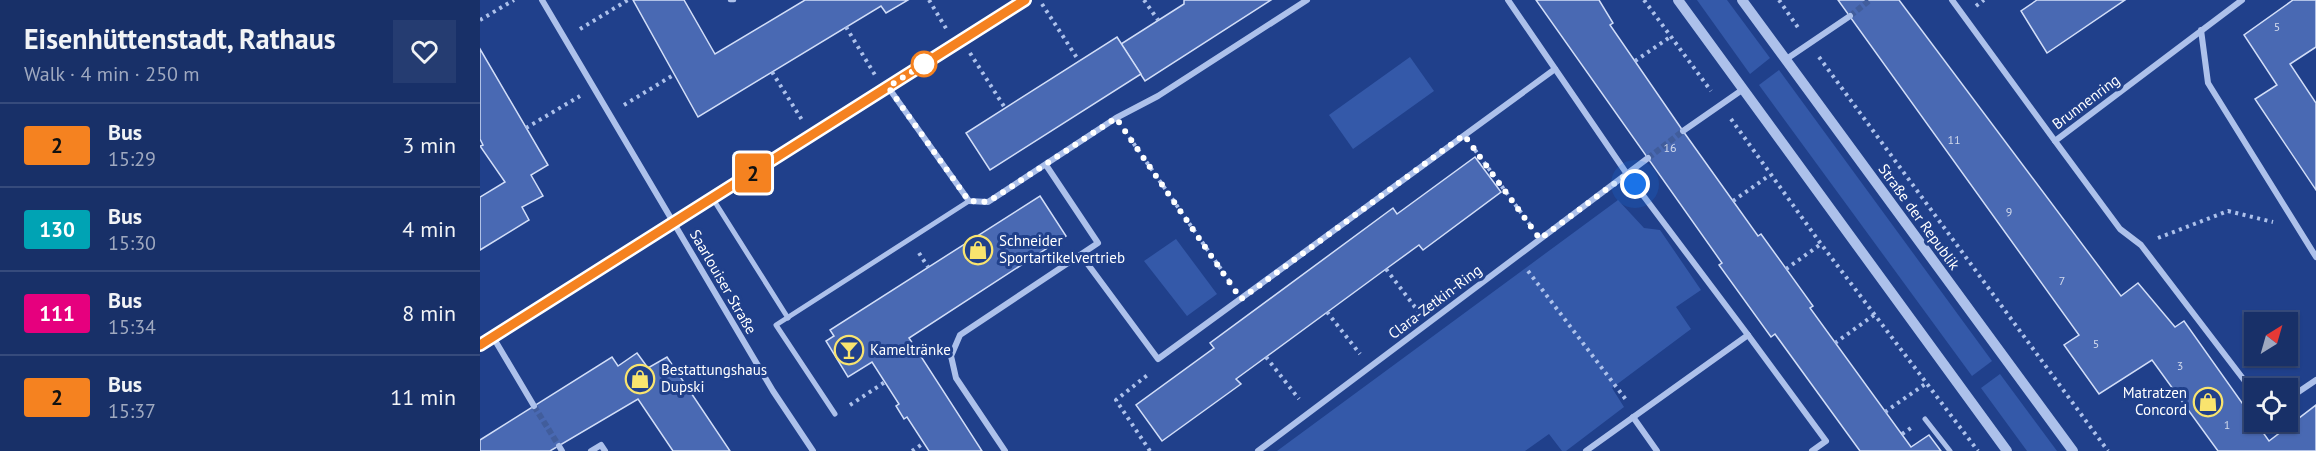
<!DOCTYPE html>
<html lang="en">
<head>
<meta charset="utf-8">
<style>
	body { margin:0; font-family:"PT Sans",sans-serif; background:#253c71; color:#f1f3f6; height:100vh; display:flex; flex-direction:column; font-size:22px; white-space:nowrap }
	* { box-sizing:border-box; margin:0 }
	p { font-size:20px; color:#9fa9c0 }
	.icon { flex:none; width:33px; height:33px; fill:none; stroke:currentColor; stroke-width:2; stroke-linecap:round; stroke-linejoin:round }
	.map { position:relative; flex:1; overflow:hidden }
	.drawer { display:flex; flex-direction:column; background:#183068; width:480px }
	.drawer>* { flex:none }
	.badge { padding:0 12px; border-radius:4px; font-size:21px; line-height:39px }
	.needle { width:39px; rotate:37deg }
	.controls { position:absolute; left:1764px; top:312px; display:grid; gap:12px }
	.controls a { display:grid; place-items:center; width:54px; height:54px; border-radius:0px; background:#183068; box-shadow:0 2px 4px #0004,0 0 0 2px #364b7c; font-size:30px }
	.you { position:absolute; width:30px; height:30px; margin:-15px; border:4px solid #fff; border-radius:50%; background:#1a73e8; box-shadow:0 0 0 9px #1a73e833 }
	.map>.badge { position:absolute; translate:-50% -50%; box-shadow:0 0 0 3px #fff }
	.round { display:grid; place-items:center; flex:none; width:63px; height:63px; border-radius:0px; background:#253c71 }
	.head { display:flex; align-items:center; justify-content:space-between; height:102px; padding:0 24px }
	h1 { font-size:28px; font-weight:800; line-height:45px }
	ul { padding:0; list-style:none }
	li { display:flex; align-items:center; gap:18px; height:84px; padding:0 24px; border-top:2px solid #364b7c }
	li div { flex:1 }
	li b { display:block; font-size:22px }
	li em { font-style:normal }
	li .badge { min-width:66px; font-weight:700; text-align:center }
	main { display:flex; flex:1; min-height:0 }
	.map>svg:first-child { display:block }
	.green { fill:#3459a9 }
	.building { fill:#4969b3; stroke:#d2def8; stroke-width:1.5 }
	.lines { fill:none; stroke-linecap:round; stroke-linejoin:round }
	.minor-tunnel { stroke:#415d9c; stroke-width:6; stroke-dasharray:6 3; stroke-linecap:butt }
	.path { stroke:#adc1eb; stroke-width:4; stroke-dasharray:3 4.5; stroke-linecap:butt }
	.service { stroke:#adc1eb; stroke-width:4.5 }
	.pedestrian { stroke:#adc1eb; stroke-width:5 }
	.minor { stroke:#adc1eb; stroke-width:6 }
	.tertiary { stroke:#adc1eb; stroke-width:10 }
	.line-casing { stroke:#fff; stroke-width:14 }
	.line { stroke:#f58220; stroke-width:9 }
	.walk { stroke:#fff; stroke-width:6; stroke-dasharray:0 10.8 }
	.stop-dot { fill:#fff; stroke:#f58220; stroke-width:3 }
	.labels { text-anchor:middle; stroke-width:6; stroke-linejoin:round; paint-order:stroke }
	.number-label { font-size:12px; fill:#d2daec }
	.street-label { font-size:15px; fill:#fff; stroke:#20408b }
	.poi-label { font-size:15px; fill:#fff; stroke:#20408b; text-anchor:start }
</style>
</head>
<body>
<main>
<section class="drawer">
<div class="head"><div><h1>Eisenhüttenstadt, Rathaus</h1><p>Walk · 4 min · 250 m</p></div><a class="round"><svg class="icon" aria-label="heart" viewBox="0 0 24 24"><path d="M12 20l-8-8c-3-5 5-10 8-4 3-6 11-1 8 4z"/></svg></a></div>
<ul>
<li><span class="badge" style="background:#f58220;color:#111">2</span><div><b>Bus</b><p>15:29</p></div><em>3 min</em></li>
<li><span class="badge" style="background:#00a3b4;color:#fff">130</span><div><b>Bus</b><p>15:30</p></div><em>4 min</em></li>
<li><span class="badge" style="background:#e6007e;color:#fff">111</span><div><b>Bus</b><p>15:34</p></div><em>8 min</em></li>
<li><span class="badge" style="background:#f58220;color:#111">2</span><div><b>Bus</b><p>15:37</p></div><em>11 min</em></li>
</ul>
</section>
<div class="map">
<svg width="1836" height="451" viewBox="0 0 1836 451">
	<rect width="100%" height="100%" fill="#20408b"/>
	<g class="green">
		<polygon points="1217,0 1247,0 1290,58 1270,74"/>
		<polygon points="930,57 954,91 873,149 849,115"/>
		<polygon points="1299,70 1512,361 1492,376 1279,85"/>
		<polygon points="1138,200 1164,228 1180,230 1221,290 1196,307 1211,329 1132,388 1144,407 1086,451 1082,451 1069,434 1045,451 797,451"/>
		<polygon points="696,239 737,294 707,316 664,261"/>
		<polygon points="1520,374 1577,451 1547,451 1501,388"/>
	</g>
	<g class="building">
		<polygon points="153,0 204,0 235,54 325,0 428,0 406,13 401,6 218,117"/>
		<polygon points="704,0 791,0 665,81 641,44 704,4"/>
		<polygon points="1056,0 1119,0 1133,23 1130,25 1203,131 1278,236 1281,234 1333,306 1330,308 1431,447 1449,435 1461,451 1380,451 1295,334 1291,337 1239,265 1242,263"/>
		<polygon points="1358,0 1419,0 1641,296 1658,283 1695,327 1704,321 1789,441 1836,405 1836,451 1738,451 1672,360 1619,394 1584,345 1599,335"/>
		<polygon points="1557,0 1645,0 1567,53 1541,11"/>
		<polygon points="1813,0 1836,0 1836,47 1810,64 1836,103 1836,190 1775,99 1797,85 1764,35"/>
		<polygon points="637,37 661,74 510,170 486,133"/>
		<polygon points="0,49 68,165 51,175 63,196 42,207 49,220 0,250 0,197 25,182 0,146 3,145 0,139"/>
		<polygon points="995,157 1021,192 943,250 939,245 906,269 756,379 761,384 682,441 656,405 734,348 730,343 913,208 917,214"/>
		<polygon points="560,196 586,236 429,338 502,451 449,451 427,417 424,419 416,406 419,404 392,362 368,377 346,341 354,336 350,330"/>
		<polygon points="157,353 168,368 187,357 250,451 193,451 158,399 70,451 0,451 0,440 132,357 138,366"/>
	</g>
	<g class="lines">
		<g class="minor-tunnel">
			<polyline points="1370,16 1390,0"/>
			<polyline points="1168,158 1203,131"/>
			<polyline points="54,406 79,446"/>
		</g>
		<g class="path">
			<polyline points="449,0 467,30"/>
			<polyline points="664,0 678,20"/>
			<polyline points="1164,0 1231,91"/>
			<polyline points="1299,0 1319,29"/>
			<polyline points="562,4 599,61"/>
			<polyline points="1496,6 1504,0"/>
			<polyline points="0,20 34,0"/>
			<polyline points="366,27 395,75"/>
			<polyline points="100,29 148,0"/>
			<polyline points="490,53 525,108"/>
			<polyline points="1339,57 1628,451"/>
			<polyline points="1155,61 1190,37"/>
			<polyline points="292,72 322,120"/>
			<polyline points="144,105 195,74"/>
			<polyline points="1251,119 1341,244 1498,451"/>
			<polyline points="46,128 100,96"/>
			<polyline points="645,131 752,285"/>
			<polyline points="995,150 1051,226"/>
			<polyline points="1253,201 1290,175"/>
			<polyline points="1678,238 1748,211 1793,222"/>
			<polyline points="439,253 448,267"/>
			<polyline points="906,269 938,311"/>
			<polyline points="1306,269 1341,244"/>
			<polyline points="1048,271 1147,401"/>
			<polyline points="847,312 880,354"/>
			<polyline points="1355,343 1394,315"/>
			<polyline points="786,357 819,399"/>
			<polyline points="370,405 405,382"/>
			<polyline points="1405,412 1448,382"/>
			<polyline points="1422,434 1431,428"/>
			<polyline points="432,451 444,443"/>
			<polyline points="670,451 636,400 670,373"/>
		</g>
		<polyline class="service" points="250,0 254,0"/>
		<g class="pedestrian">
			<polyline points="233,199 308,318"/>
			<polyline points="355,414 296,325 489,201"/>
			<polyline points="1445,419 1470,451"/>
		</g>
		<g class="minor">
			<polyline points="62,0 293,391 333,451"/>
			<polyline points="1028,0 1147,174 1268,335 1106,451"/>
			<polyline points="1472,0 1575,141 1762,0"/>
			<polyline points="1721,30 1728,83 1836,257"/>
			<polyline points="1305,60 1370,16"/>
			<polyline points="408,87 489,201 508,202 636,118 678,96 827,0"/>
			<polyline points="1203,131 1262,90"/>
			<polyline points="1575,141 1640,229 1661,245 1774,393"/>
			<polyline points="601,255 678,359 1075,69"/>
			<polyline points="1268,335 1346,441 1332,451"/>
			<polyline points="13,337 54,406"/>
			<polyline points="0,345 545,0"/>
			<polyline points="1808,399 1836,380"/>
			<polyline points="1153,417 1177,451"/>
			<polyline points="79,446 82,451"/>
			<polyline points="111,451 121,445 125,451"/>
			<polyline points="525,451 476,378 471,356 480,335 618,243 566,165"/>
			<polyline points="778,451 1168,158"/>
		</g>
		<g class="tertiary">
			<polyline points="1198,0 1527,451"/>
			<polyline points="1262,0 1593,451"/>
		</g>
	</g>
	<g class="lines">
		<g class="line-casing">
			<polyline id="line" points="0,345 545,0"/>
		</g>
		<use href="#line" class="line"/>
		<polyline class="walk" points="444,64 447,62 408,87 489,201 508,202 636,118 761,299 984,135 1060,239 1147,174 1155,184"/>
	</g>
	<defs>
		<g id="shop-ring" transform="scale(1.5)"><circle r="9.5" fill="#20408b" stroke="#f9e46e" stroke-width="1.5"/><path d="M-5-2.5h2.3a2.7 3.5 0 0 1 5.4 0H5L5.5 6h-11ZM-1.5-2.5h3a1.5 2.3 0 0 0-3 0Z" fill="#f9e46e"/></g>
		<g id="bar-ring" transform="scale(1.5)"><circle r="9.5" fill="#20408b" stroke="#f9e46e" stroke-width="1.5"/><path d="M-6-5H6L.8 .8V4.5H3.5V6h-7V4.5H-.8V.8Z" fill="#f9e46e"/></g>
	</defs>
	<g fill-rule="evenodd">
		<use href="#shop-ring" x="498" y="250"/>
		<use href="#bar-ring" x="369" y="350"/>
		<use href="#shop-ring" x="160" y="379"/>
		<use href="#shop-ring" x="1728" y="402"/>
	</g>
	<circle class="stop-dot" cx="444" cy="64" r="12"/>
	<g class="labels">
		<g class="number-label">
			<text x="1797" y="31">5</text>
			<text x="1474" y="144">11</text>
			<text x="1190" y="152">16</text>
			<text x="1529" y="216">9</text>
			<text x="1582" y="285">7</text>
			<text x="1616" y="348">5</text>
			<text x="1700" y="370">3</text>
			<text x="1747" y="429">1</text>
		</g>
		<g class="street-label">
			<text transform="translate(1606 102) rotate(-37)" y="5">Brunnenring</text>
			<text transform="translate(1439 217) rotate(54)" y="5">Straße der Republik</text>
			<text transform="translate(243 282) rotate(60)" y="5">Saarlouiser Straße</text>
			<text transform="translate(955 302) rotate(-37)" y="5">Clara-Zetkin-Ring</text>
		</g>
		<g class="poi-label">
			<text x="519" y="246">Schneider<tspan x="519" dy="17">Sportartikelvertrieb</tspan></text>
			<text x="390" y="355">Kameltränke</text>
			<text x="181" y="375">Bestattungshaus<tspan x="181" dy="17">Dupski</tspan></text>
			<text x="1707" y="398" text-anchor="end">Matratzen<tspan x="1707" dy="17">Concord</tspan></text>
		</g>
	</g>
</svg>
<div class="controls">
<a><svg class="needle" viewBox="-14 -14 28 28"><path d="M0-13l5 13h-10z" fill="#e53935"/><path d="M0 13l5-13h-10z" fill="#9fa9c0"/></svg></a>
<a><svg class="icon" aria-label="locate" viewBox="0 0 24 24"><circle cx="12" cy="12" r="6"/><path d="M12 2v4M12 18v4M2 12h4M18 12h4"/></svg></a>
</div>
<div class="you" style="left:1155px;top:184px"></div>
<b class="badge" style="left:273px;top:173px;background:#f58220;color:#111">2</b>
</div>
</main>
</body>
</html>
